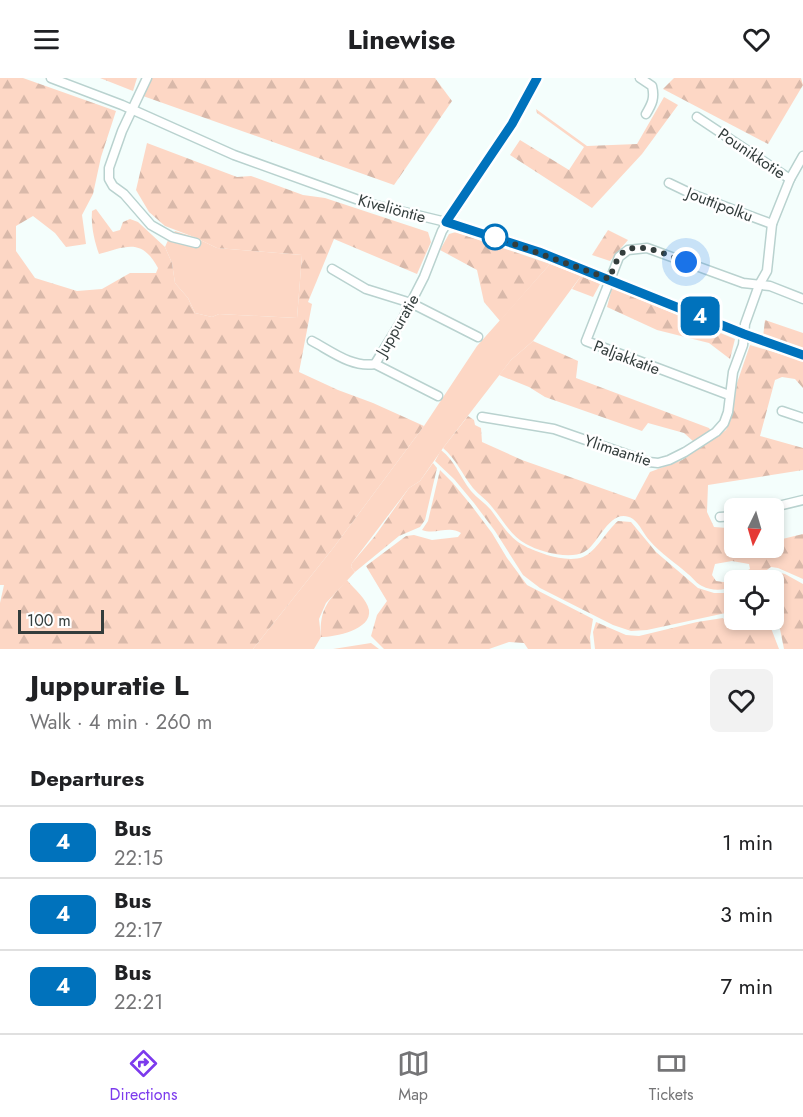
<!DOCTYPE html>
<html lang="en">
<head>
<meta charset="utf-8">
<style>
	body { margin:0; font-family:Jost,sans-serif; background:#f2f2f2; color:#202124; height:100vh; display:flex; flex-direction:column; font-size:22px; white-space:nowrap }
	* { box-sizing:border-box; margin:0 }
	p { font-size:20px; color:#757577 }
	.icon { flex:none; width:33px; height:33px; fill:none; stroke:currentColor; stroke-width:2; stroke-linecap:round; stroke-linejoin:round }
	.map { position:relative; height:571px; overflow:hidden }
	.details { display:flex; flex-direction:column; background:#fff; flex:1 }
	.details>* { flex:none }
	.badge { padding:0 12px; border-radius:9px; font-size:21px; line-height:39px }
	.needle { width:39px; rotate:185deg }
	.fabs { position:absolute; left:724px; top:420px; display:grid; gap:12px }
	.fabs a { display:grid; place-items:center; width:60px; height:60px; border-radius:9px; background:#fff; box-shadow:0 3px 9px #0003; font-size:30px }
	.scale { position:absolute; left:18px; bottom:15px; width:86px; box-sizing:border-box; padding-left:6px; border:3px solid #333d3c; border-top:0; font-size:16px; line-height:21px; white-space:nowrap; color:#333d3c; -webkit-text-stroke:4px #fff; paint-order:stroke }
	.you { position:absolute; width:30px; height:30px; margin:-15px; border:4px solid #fff; border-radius:50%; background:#1a73e8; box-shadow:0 0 0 9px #1a73e833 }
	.map>.badge { position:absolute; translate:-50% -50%; box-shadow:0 0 0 3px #fff }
	h2 { padding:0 30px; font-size:22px; line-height:54px }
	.round { display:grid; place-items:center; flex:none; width:63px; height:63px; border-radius:9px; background:#f2f2f2 }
	.summary { display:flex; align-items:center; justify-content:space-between; height:102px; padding:0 30px }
	h1 { font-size:28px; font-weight:700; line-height:45px }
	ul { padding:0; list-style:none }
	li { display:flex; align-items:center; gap:18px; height:72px; padding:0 30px; border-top:2px solid #e0e0e0 }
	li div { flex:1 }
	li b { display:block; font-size:22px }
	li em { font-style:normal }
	li .badge { min-width:66px; font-weight:700; text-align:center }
	header { display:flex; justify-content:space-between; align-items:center; height:78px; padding:0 30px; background:#fff; font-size:27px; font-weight:700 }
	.tab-bar { display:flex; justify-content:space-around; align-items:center; height:84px; border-top:2px solid #e0e0e0; background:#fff; font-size:16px; color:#757577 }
	.tab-bar a { display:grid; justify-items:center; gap:3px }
	.tab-bar .selected { color:#7c3aed }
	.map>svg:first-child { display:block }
	.grass { fill:#fdd7c5 }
	.forest { fill:url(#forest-firs) }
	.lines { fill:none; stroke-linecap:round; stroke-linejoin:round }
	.minor-casing { stroke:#b9d2cf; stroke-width:11 }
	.minor { stroke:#fff; stroke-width:8 }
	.line-casing { stroke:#fff; stroke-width:14 }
	.line { stroke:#0072bc; stroke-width:9 }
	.walk { stroke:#333d3c; stroke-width:6; stroke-dasharray:0 10.8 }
	.stop-dot { fill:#fff; stroke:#0072bc; stroke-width:3 }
	.labels { text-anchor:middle; stroke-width:5; stroke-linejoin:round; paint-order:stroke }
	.street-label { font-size:16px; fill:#333d3c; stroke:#fff }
</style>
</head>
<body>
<header><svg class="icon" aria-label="menu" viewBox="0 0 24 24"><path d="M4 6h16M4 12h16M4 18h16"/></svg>Linewise<svg class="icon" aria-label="heart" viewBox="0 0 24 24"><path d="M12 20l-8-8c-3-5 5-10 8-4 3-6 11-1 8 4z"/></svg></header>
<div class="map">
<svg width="803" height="571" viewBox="0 0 803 571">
	<defs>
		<pattern id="forest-firs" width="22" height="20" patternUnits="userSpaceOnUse" patternTransform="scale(1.5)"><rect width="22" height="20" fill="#fdd7c5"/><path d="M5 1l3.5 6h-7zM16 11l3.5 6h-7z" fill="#d9b9aa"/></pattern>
	</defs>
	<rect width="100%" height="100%" fill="#f4fefc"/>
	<g class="grass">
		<polygon points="175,153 194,159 217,170 302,177 297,240 219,236 212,239 195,235 188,220 175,205 172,185 165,169 169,160"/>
		<polygon points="550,186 581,198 533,263 511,282 443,370 420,403 409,410 352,485 351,489 355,494 326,525 319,541 321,559 314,571 253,571 334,469 424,348 477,268"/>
	</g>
	<g class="forest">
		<path d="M0,0H23L116,33L101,79L93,116L82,137L86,166L66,169L55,155L33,138L16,148V173L35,200L77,213L102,211L130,195H156L158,190C142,160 127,168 99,176C94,162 91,148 92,133L96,131L113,154L120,152L123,144L130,141L138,144L165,169L172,185L175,205L188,220L195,235L212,239L219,236L297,240L302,177L217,170L194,159L165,148L149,134L136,112L147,65L237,99L251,98L303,117L325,120L428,154L431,164L417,196L334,161L308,224L312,226L299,294L338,312L373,325L424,348L334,469L253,571H0V525L4,507H0Z"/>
		<polygon points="100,0 137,0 133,13"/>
		<polygon points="151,0 435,0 452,23 394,107 143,18"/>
		<polygon points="674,0 801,0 803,7 768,66 663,11"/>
		<polygon points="664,19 678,27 642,76 592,130 510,77 520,62 569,92 584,69 537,35 536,31 587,68 637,66"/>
		<polygon points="608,152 628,162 610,183 592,177"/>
		<polygon points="456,154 550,186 500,243 484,224 477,192 440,172 449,156"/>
		<polygon points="581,198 600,206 593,219 572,211"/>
		<polygon points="612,210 735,261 730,281 709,265 657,252 607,229"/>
		<polygon points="765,242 803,255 803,272 763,259"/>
		<polygon points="533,263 578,283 576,300 709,350 711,353 694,364 684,355 648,345 642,353 545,319 529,309 499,297 511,282"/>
		<path d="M750,267L803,283V310L795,301L782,299L775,302L760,358L803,370V392L708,407L707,434L714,449L727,450L735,445V470H774V463L803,456V501L778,490L771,489L760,497L744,502L743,495L750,491L749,486L732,483L715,486L712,497L716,503L730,505L733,508C723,513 712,513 702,508C697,506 693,500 688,496C676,485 661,476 650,463C644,457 640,446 633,441C610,427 599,467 584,474C570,482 540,474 526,466C511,458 503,442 492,429C487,422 479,417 473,410C462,396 456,381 443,370L468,338L474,342L475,347L481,350L482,364L522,382L635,422L650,394L682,382L726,352L732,335L737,305Z"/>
		<path d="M441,372C455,383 460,399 471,413C477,420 485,425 491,432C511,459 513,466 547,477C558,480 572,483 583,479C596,474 607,452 618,443L631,444L656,474L698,510L714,515H727L735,511V533L647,552L631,553L613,547L540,510L523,497L495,453L474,425L454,401L435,383Z"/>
		<polygon points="433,385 437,390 425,442 420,449 399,458 355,494 351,489 352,485 375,458 409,410 420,403"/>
		<path d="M440,392L452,404L471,427L492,455L507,480L527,507L593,541L590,559L591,571H528L524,565L509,564L489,571H384L371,558L377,537L387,523L366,488L406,458L414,457L432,462L458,459L461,455C449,447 436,457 422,452L428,443Z"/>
		<polygon points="772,493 785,496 803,506 803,571 784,571 778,541 774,536 774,502 753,502 761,500"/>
		<path d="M347,502C354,511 367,521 369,532C372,552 335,559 321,559C319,530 329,522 347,502Z"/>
		<polygon points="735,537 735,542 756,542 754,547 769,545 779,571 595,571 593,554 596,544 626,557 639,558 697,544 723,540 729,549 733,549 732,538"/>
		<polygon points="371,565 379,571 333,571"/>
	</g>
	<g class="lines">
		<g class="minor-casing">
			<g id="minor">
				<polyline points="51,0 122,27 234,77 367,125 446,144 520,167 744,256 803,277"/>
				<polyline points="147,0 122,53 109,90 109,101 113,108 124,116 151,147 172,159 196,165"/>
				<path d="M640,0L652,8C655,20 652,26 646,36"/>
				<polyline points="790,101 803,78"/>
				<polyline points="669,105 694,117 772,146"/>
				<polyline points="332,191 366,211 411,225 478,259"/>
				<path d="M312,263C331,273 352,290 375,286L402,242L424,199L442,153L511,46L537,0"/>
				<polyline points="375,286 438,318"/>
				<polyline points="729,317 586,263 619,179 628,172 647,170 743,205 770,208 803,221"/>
				<polyline points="782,333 803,340"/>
				<polyline points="482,339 554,351 649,384 658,385 669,382 685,374 716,354 724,345 728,334 733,294 743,267 745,246 759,207 767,193 772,146 790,101 697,39"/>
				<polyline points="770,430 803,422"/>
				<polyline points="720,439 735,438"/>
			</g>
		</g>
		<use href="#minor" class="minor"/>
	</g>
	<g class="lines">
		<g class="line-casing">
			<polyline id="line" points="537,0 512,46 446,144 539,174 744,256 803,277"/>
		</g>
		<use href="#line" class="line"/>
		<path class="walk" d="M495,159L609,201C612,195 615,185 619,179C633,158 668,178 686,184"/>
	</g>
	<circle class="stop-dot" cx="495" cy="159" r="12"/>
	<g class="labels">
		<g class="street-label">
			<text transform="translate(752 75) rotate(34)" y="6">Pounikkotie</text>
			<text transform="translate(720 126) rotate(21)" y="6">Jouttipolku</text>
			<text transform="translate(392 130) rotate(15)" y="6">Kiveliöntie</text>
			<text transform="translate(397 247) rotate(-60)" y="6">Juppuratie</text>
			<text transform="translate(627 279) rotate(21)" y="6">Paljakkatie</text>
			<text transform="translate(618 372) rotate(18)" y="6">Ylimaantie</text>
		</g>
	</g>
</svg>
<div class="fabs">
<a><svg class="needle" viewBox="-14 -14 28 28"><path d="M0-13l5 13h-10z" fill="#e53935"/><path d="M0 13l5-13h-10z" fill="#757577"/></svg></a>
<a><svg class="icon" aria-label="locate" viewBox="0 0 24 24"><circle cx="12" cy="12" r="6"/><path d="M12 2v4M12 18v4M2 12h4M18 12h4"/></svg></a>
</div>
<div class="scale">100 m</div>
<div class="you" style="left:686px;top:184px"></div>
<b class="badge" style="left:700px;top:238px;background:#0072bc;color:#fff">4</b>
</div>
<section class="details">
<div class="summary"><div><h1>Juppuratie L</h1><p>Walk · 4 min · 260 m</p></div><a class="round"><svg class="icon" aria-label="heart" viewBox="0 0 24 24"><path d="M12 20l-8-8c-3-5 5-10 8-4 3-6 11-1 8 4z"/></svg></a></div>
<h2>Departures</h2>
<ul>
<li><span class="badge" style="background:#0072bc;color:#fff">4</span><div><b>Bus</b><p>22:15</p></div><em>1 min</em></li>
<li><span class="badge" style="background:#0072bc;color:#fff">4</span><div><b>Bus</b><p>22:17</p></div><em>3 min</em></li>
<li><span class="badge" style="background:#0072bc;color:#fff">4</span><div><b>Bus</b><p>22:21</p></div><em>7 min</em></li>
</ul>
</section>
<nav class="tab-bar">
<a class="selected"><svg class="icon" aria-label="directions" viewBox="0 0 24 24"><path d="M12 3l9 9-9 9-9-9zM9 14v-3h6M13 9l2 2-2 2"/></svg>Directions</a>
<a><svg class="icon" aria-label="map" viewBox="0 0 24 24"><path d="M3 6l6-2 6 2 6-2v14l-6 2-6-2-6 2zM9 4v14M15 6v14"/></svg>Map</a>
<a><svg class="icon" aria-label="tickets" viewBox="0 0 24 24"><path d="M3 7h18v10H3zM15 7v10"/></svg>Tickets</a>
</nav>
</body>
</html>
